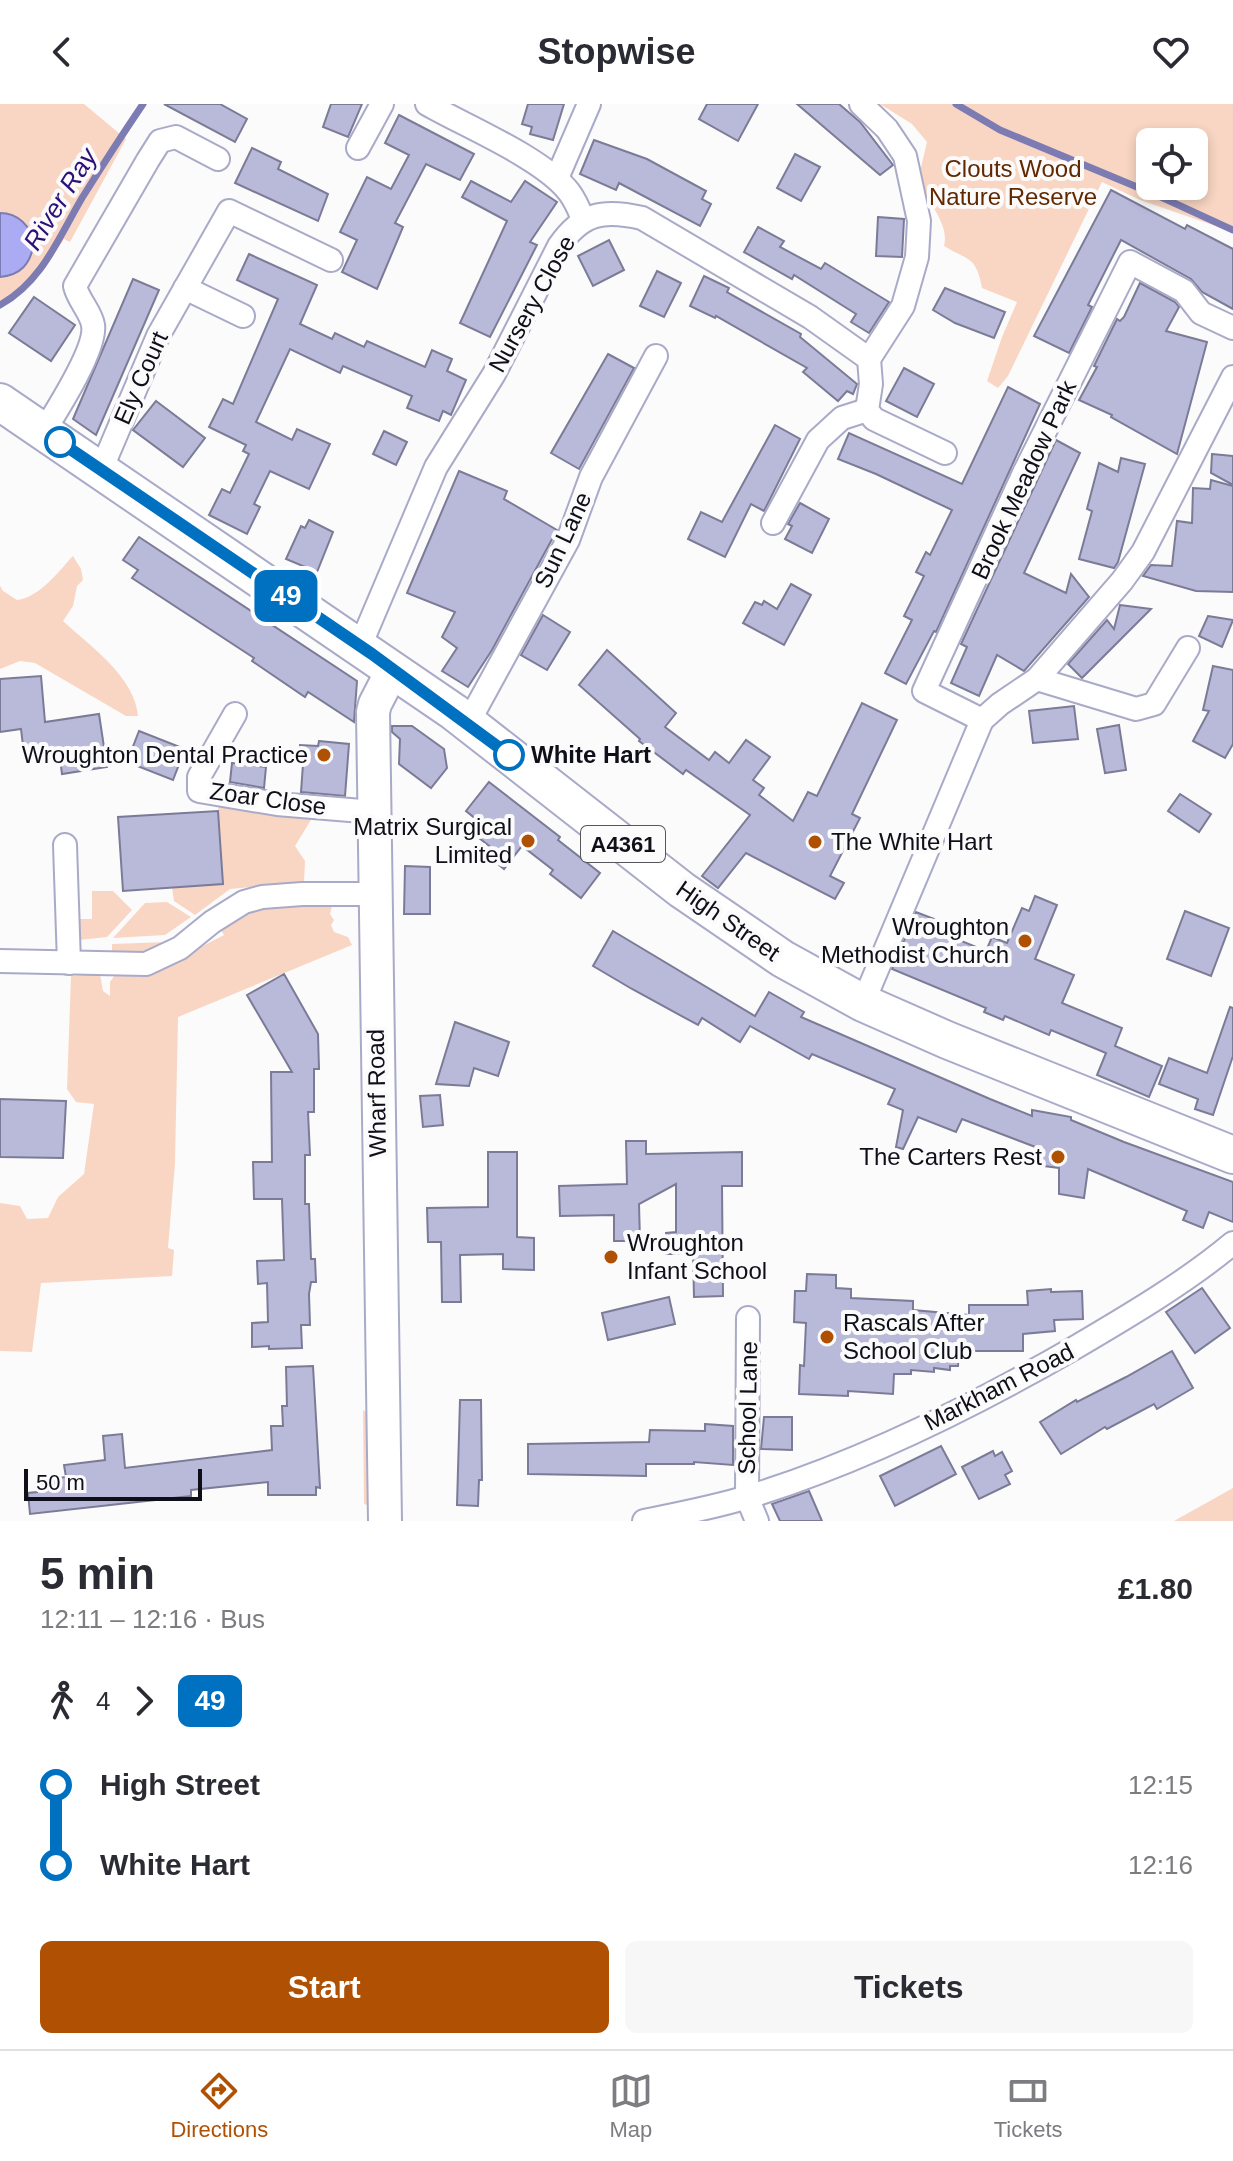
<!DOCTYPE html>
<html lang="en">
<head>
<meta charset="utf-8">
<style>
	body { margin:0; font-family:Helvetica,sans-serif; background:#f7f7f7; color:#2b2b33; height:100vh; display:flex; flex-direction:column; font-size:30px; white-space:nowrap }
	* { box-sizing:border-box; margin:0 }
	p { font-size:26px; color:#7c7c81 }
	.icon { flex:none; width:44px; height:44px; fill:none; stroke:currentColor; stroke-width:2; stroke-linecap:round; stroke-linejoin:round }
	.map { position:relative; height:1417px; overflow:hidden }
	.side { display:flex; flex-direction:column; background:#fff; flex:1 }
	.side>* { flex:none }
	.badge { padding:0 16px; border-radius:12px; font-size:28px; line-height:52px }
	.controls { position:absolute; left:1136px; top:24px; display:grid; gap:16px }
	.controls a { display:grid; place-items:center; width:72px; height:72px; border-radius:12px; background:#fff; box-shadow:0 4px 12px #0003; font-size:40px }
	.scale { position:absolute; left:24px; bottom:20px; width:178px; box-sizing:border-box; padding-left:8px; border:4px solid #0f0f19; border-top:0; font-size:22px; line-height:28px; white-space:nowrap; color:#0f0f19; -webkit-text-stroke:6px #fbfbfb; paint-order:stroke }
	.map>.badge { position:absolute; translate:-50% -50%; box-shadow:0 0 0 4px #fff }
	.legs { display:flex; align-items:center; gap:12px; height:88px; padding:0 40px; font-size:26px }
	.legs p { margin-inline-start:auto }
	.head { display:flex; align-items:center; justify-content:space-between; height:136px; padding:0 40px }
	h1 { font-size:44px; font-weight:600; line-height:60px }
	.button { display:flex; gap:16px; margin-top:auto; padding:16px 40px }
	.button a { flex:1; height:92px; border-radius:12px; background:#af5002; color:#fff; font-size:32px; font-weight:600; line-height:92px; text-align:center }
	.button a+a { background:#f7f7f7; color:#2b2b33 }
	ul { padding:0 40px; list-style:none }
	li { display:flex; align-items:center; gap:28px; height:80px; font-size:30px }
	li i { display:grid; place-items:center; width:12px; height:100%; margin:0 10px; background:currentColor }
	li i::after { content:''; width:20px; height:20px; margin:-10px; border:6px solid; border-radius:50%; background:#fff }
	li p { margin-inline-start:auto }
	li:first-child i { background:linear-gradient(#0000 50%,currentColor 0) }
	li:last-child i { background:linear-gradient(currentColor 50%,#0000 0) }
	header { display:flex; justify-content:space-between; align-items:center; height:104px; padding:0 40px; background:#fff; font-size:36px; font-weight:600 }
	.dock { display:flex; justify-content:space-around; align-items:center; height:112px; border-top:2px solid #e1e1e2; background:#fff; font-size:22px; color:#7c7c81 }
	.dock a { display:grid; justify-items:center; gap:4px }
	.dock .on { color:#af5002 }
	.map>svg:first-child { display:block }
	.green { fill:#f9d6c3; fill-rule:evenodd }
	.water { fill:#ababf4; stroke:#7c7cb2; stroke-width:2 }
	.lines { fill:none; stroke-linecap:round; stroke-linejoin:round }
	.stream { stroke:#7c7cb2; stroke-width:7 }
	.building { fill:#b9bad9; stroke:#7b7b98; stroke-width:2 }
	.minor-casing { stroke:#a9aac8; stroke-width:26 }
	.secondary-casing { stroke:#a9aac8; stroke-width:36 }
	.primary-casing { stroke:#a9aac8; stroke-width:40 }
	.minor { stroke:#fff; stroke-width:22 }
	.secondary { stroke:#fff; stroke-width:32 }
	.primary { stroke:#fff; stroke-width:36 }
	.line-1-casing { stroke:#fff; stroke-width:18 }
	.line-1 { stroke:#0070c0; stroke-width:12 }
	.stop-1-dot { fill:#fff; stroke:#0070c0; stroke-width:4 }
	.poi-dot { fill:#af5002; stroke:#fbfbfb; stroke-width:3 }
	.labels { text-anchor:middle; stroke-width:8; stroke-linejoin:round; paint-order:stroke }
	.shield { fill:#fbfbfb; stroke:#56565d; stroke-width:2 }
	.shield-label { font-size:22px; font-weight:bold; fill:#0f0f19 }
	.park-label { font-size:24px; fill:#622800; stroke:#fbfbfb }
	.street-label { font-size:24px; fill:#0f0f19; stroke:#fbfbfb }
	.poi-label { font-size:24px; fill:#0f0f19; stroke:#fbfbfb; text-anchor:end }
	.stop-label { font-size:24px; font-weight:bold; fill:#0f0f19; stroke:#fbfbfb; text-anchor:start }
	.water-label { font-size:26px; font-style:italic; fill:#2d0f79; stroke:#fbfbfb }
</style>
</head>
<body>
<header><svg class="icon" aria-label="back" viewBox="0 0 24 24"><path d="M15 5l-7 7 7 7"/></svg>Stopwise<svg class="icon" aria-label="heart" viewBox="0 0 24 24"><path d="M12 20l-8-8c-3-5 5-10 8-4 3-6 11-1 8 4z"/></svg></header>
<div class="map">
<svg width="1233" height="1417" viewBox="0 0 1233 1417">
	<rect width="100%" height="100%" fill="#fbfbfb"/>
	<g class="green">
		<path d="M0,0H84L126,35L70,138L64,135C44,166 33,186 0,203V173C17,170 31,157 34,140C26,123 20,109 0,109Z"/>
		<path d="M880,0H1233V128L1140,96L1102,78L1008,272L998,284L987,277L1002,233L1017,198L982,184C976,151 968,157 944,142C950,119 926,97 918,76L927,38L912,20ZM1150,38H1194V82H1150Z"/>
		<path d="M73,452L81,465L83,476L77,482L73,502L63,517C90,542 135,573 138,612H126L35,559L20,557L0,565V482L3,487L17,496C40,493 58,468 73,452Z"/>
		<polygon points="218,698 314,711 295,742 305,757 304,778 230,785 195,811 174,797 172,784 222,780"/>
		<polygon points="92,787 113,787 132,806 107,833 79,836 74,815 92,815"/>
		<polygon points="167,798 191,813 165,831 113,834 145,799"/>
		<polygon points="322,799 332,802 330,810 334,816 331,821 334,828 348,833 352,841 178,913 175,1059 168,1144 174,1146 172,1172 41,1179 32,1248 0,1247 0,1099 20,1102 27,1115 48,1114 58,1093 84,1070 94,1000 76,998 67,985 71,872 100,870 103,887 110,892 110,878 115,871 147,871 224,831 219,823 256,802"/>
		<polygon points="169,838 146,849 116,852 112,847 112,840"/>
		<polygon points="363,1306 368,1310 370,1399 367,1401 364,1400"/>
		<polygon points="1233,1384 1233,1417 1174,1417"/>
	</g>
	<path class="water" d="M0,109C18,109 31,122 34,140C30,160 21,171 0,173Z"/>
	<g class="lines">
		<g class="stream">
			<polyline points="956,0 1000,26 1161,93 1233,126"/>
			<path d="M0,201C42,178 59,133 82,94C102,62 122,31 143,0"/>
		</g>
	</g>
	<g class="building">
		<polygon points="164,0 220,0 247,15 235,38"/>
		<polygon points="331,0 362,0 348,33 323,23"/>
		<polygon points="528,0 564,0 553,36 530,30 532,23 522,20"/>
		<polygon points="707,0 758,0 738,37 699,15"/>
		<polygon points="797,0 839,0 860,18 893,61 880,71"/>
		<polygon points="399,11 474,50 460,76 426,60 395,119 403,123 377,185 342,168 357,136 340,128 367,73 391,85 409,51 385,39"/>
		<polygon points="594,36 647,55 706,87 702,95 711,100 700,122 619,79 616,86 580,70"/>
		<polygon points="252,44 281,58 278,65 328,90 318,117 235,79"/>
		<polygon points="795,50 820,63 801,97 777,84"/>
		<polygon points="471,77 511,98 525,77 557,98 530,138 537,141 490,233 460,219 507,117 462,93"/>
		<polygon points="1111,86 1185,125 1187,121 1233,145 1233,205 1202,188 1191,175 1121,136 1088,201 1092,203 1069,249 1034,232"/>
		<polygon points="878,113 904,115 902,153 876,152"/>
		<polygon points="758,123 784,137 780,143 821,165 825,159 889,198 869,229 851,218 856,210 794,171 792,175 744,148"/>
		<polygon points="609,136 624,166 593,182 578,152"/>
		<polygon points="249,150 317,181 300,220 332,235 335,229 364,243 367,237 425,263 432,246 452,255 447,267 466,276 451,311 443,307 439,317 407,304 412,292 343,262 340,269 290,245 256,318 292,336 297,325 330,340 309,385 270,367 254,400 260,403 247,430 209,411 222,385 230,389 249,350 243,347 246,341 209,323 223,295 233,300 278,195 237,176"/>
		<polygon points="657,167 681,179 664,213 640,202"/>
		<polygon points="704,172 729,184 727,188 801,230 800,233 857,280 853,290 847,287 838,297 803,268 807,264 716,212 715,214 690,202"/>
		<polygon points="133,175 159,186 96,331 73,315"/>
		<polygon points="1140,179 1175,198 1179,203 1166,227 1207,238 1177,350 1111,313 1112,311 1079,296 1097,263 1094,262 1117,215 1120,217 1124,213"/>
		<polygon points="945,184 1005,208 994,234 955,219 933,206"/>
		<polygon points="34,193 75,221 51,257 9,229"/>
		<polygon points="608,250 634,264 579,365 551,349"/>
		<polygon points="904,264 934,280 917,313 886,297"/>
		<polygon points="1008,283 1040,300 936,528 934,527 906,580 885,569 912,516 904,512 924,472 916,468 926,448 930,451 952,406 876,370 838,355 849,329 962,380"/>
		<polygon points="156,297 205,334 183,363 133,326"/>
		<polygon points="775,321 800,335 764,407 751,400 725,453 688,435 701,408 722,418"/>
		<polygon points="384,327 407,338 396,361 373,350"/>
		<polygon points="1056,336 1080,349 1024,469 1066,489 1071,470 1089,493 1024,567 997,551 979,592 951,579 967,543 961,540"/>
		<polygon points="1212,350 1233,352 1233,381 1211,369"/>
		<polygon points="1121,354 1145,360 1118,458 1114,464 1079,455 1092,407 1087,405 1099,359 1118,368"/>
		<polygon points="459,367 507,387 504,395 557,426 492,546 468,583 442,567 457,544 442,533 455,508 407,489"/>
		<polygon points="1211,376 1233,382 1233,488 1196,487 1143,472 1151,461 1172,462 1177,417 1192,419 1193,384 1210,385"/>
		<polygon points="800,399 829,415 812,449 785,435 792,422 788,420"/>
		<polygon points="309,416 333,428 317,468 286,455 301,422 305,424"/>
		<polygon points="139,433 357,577 354,618 308,588 305,593 252,557 254,554 132,474 138,466 123,456"/>
		<polygon points="791,480 811,491 784,541 743,519 755,498 762,501 764,497 777,505"/>
		<polygon points="1120,501 1151,505 1082,574 1068,560 1107,516 1114,525"/>
		<polygon points="543,511 570,528 547,566 521,551"/>
		<polygon points="1208,512 1233,516 1222,543 1199,532"/>
		<polygon points="607,546 676,609 665,623 709,656 715,648 729,659 746,636 770,653 753,676 764,684 759,691 793,717 808,688 817,692 862,599 897,616 852,710 860,714 830,772 844,779 835,795 746,749 718,784 702,772 750,711 686,666 683,670 639,637 640,635 579,581"/>
		<polygon points="1213,562 1233,566 1233,640 1225,654 1193,637 1209,607 1203,606"/>
		<polygon points="41,572 45,618 99,610 107,663 62,670 59,647 24,650 21,625 0,628 0,575"/>
		<polygon points="1074,602 1078,635 1033,639 1029,607"/>
		<polygon points="1119,621 1126,666 1105,669 1097,625"/>
		<polygon points="392,622 412,622 444,645 447,664 431,684 399,660 400,635 392,628"/>
		<polygon points="139,627 185,645 173,676 127,658"/>
		<polygon points="319,637 349,640 345,692 301,688 303,660 299,659 300,641 318,642"/>
		<polygon points="232,659 266,663 264,684 230,678"/>
		<polygon points="489,678 560,733 558,736 600,769 581,794 550,770 553,766 522,742 504,765 488,752 493,745 474,730 482,720 466,707"/>
		<polygon points="1180,690 1211,710 1199,728 1168,707"/>
		<polygon points="218,707 223,780 123,787 118,713"/>
		<polygon points="405,762 430,763 430,810 404,810"/>
		<polygon points="1035,792 1057,801 1035,855 1074,871 1062,899 1122,924 1115,942 1162,962 1149,993 1097,971 1106,949 1051,926 1049,931 1005,912 1003,916 984,908 986,904 892,865 916,808 937,816 934,826 986,847 992,833 1007,839 1022,804 1029,807"/>
		<polygon points="1185,807 1229,824 1211,872 1167,855"/>
		<polygon points="613,827 755,912 769,888 804,908 801,913 990,995 1032,1012 1032,1006 1071,1013 1071,1016 1124,1038 1233,1078 1233,1118 1209,1108 1203,1124 1183,1116 1187,1107 1088,1065 1084,1094 1059,1090 1059,1064 1035,1061 1038,1044 962,1015 956,1028 918,1013 903,1045 896,1043 903,1006 888,1000 895,985 812,950 809,955 750,922 740,938 702,914 698,921 632,885 593,862"/>
		<polygon points="284,870 318,930 319,965 314,965 314,1008 308,1008 310,1051 305,1051 305,1100 309,1100 311,1155 315,1155 316,1178 311,1178 309,1190 310,1221 301,1221 302,1244 269,1245 269,1242 252,1243 252,1219 268,1218 267,1179 258,1180 257,1157 284,1156 282,1095 254,1095 253,1058 272,1058 271,968 292,968 247,891"/>
		<polygon points="1230,903 1233,904 1233,952 1213,1011 1195,1005 1198,995 1159,980 1169,954 1207,969"/>
		<polygon points="455,918 509,938 498,972 474,964 469,982 436,980"/>
		<polygon points="440,991 443,1021 423,1023 420,992"/>
		<polygon points="0,995 66,997 63,1054 0,1053"/>
		<polygon points="626,1037 646,1037 646,1050 742,1048 742,1082 722,1082 723,1192 694,1193 693,1150 666,1150 666,1129 676,1128 676,1080 639,1100 640,1137 614,1137 614,1111 560,1112 559,1082 627,1080"/>
		<polygon points="488,1048 517,1048 517,1133 534,1134 534,1166 503,1165 503,1150 460,1151 461,1198 442,1198 441,1138 428,1138 427,1104 488,1103"/>
		<polygon points="807,1170 836,1171 836,1184 851,1185 851,1194 913,1197 913,1206 969,1211 969,1201 1028,1201 1027,1187 1051,1185 1051,1188 1082,1187 1083,1215 1054,1216 1055,1227 1023,1230 1023,1247 959,1247 958,1262 950,1262 950,1266 934,1264 934,1268 911,1266 911,1270 894,1270 893,1290 848,1287 848,1292 799,1290 800,1261 804,1262 806,1219 794,1218 795,1187 806,1187"/>
		<polygon points="1202,1184 1230,1224 1195,1249 1166,1208"/>
		<polygon points="669,1193 675,1220 608,1236 602,1209"/>
		<polygon points="1172,1247 1193,1284 1157,1305 1154,1300 1107,1325 1105,1323 1061,1350 1040,1318 1076,1296 1077,1298 1126,1273"/>
		<polygon points="313,1262 320,1384 316,1383 316,1391 268,1391 268,1378 191,1386 191,1392 30,1410 28,1389 37,1388 36,1377 66,1373 64,1361 105,1356 103,1332 122,1330 125,1364 272,1346 271,1322 283,1322 282,1302 287,1302 286,1263"/>
		<polygon points="460,1296 481,1296 482,1376 479,1376 478,1402 457,1401"/>
		<polygon points="764,1313 792,1313 792,1346 761,1345"/>
		<polygon points="705,1320 733,1322 733,1361 694,1358 694,1360 646,1360 646,1372 528,1370 528,1340 649,1338 650,1326 705,1327"/>
		<polygon points="941,1342 956,1370 895,1402 880,1372"/>
		<polygon points="993,1347 995,1352 1002,1348 1012,1367 1005,1371 1010,1380 979,1395 962,1363"/>
		<polygon points="809,1387 822,1417 780,1417 772,1400"/>
	</g>
	<g class="lines">
		<g class="minor-casing">
			<g id="minor">
				<path d="M427,0C465,22 543,54 569,88C575,96 579,105 583,115"/>
				<polyline points="861,0 887,25 905,52 919,117 917,153 903,202 869,255"/>
				<polyline points="358,44 382,0"/>
				<polyline points="557,74 589,0"/>
				<polyline points="185,184 243,212"/>
				<path d="M44,327C57,306 97,244 93,221C91,208 78,196 75,182L148,56L160,37L176,33L218,55"/>
				<polyline points="101,366 158,232 229,107 331,156"/>
				<polyline points="773,419 818,336 842,314 867,306"/>
				<path d="M360,542L436,363L494,270L559,142C582,109 603,105 642,114L810,213L869,255L871,280L867,306L874,315L945,349"/>
				<polyline points="1188,544 1154,600 1136,605 1037,575 1000,600 982,616 924,587 1024,369 1130,158 1184,187 1201,209 1233,224"/>
				<polyline points="1037,575 1122,477 1143,448 1233,273"/>
				<polyline points="235,610 199,673 199,687 277,700 374,708"/>
				<polyline points="468,619 568,436 591,373 656,252"/>
				<polyline points="65,741 69,859"/>
				<polyline points="0,857 146,860 180,844 212,818 244,798 262,793 302,790 374,790"/>
				<polyline points="863,899 982,616"/>
				<polyline points="748,1214 747,1393 757,1417"/>
				<path d="M644,1417C679,1410 716,1403 751,1392C864,1357 974,1302 1076,1243C1127,1213 1188,1177 1233,1139"/>
			</g>
		</g>
		<g class="secondary-casing">
			<polyline id="secondary" points="385,1417 373,608 375,600 393,565"/>
		</g>
		<g class="primary-casing">
			<polyline id="primary" points="0,298 454,608 682,786 783,855 863,899 947,936 1233,1051"/>
		</g>
		<use href="#minor" class="minor"/>
		<use href="#secondary" class="secondary"/>
		<use href="#primary" class="primary"/>
	</g>
	<g class="lines">
		<g class="line-1-casing">
			<polyline id="line-1" points="60,338 372,550 509,651"/>
		</g>
		<use href="#line-1" class="line-1"/>
	</g>
	<g class="stop-1-dot">
		<circle cx="60" cy="338" r="14"/>
		<circle cx="509" cy="651" r="14"/>
	</g>
	<g class="poi-dot">
		<circle cx="324" cy="651" r="8"/>
		<circle cx="528" cy="737" r="8"/>
		<circle cx="815" cy="738" r="8"/>
		<circle cx="1025" cy="837" r="8"/>
		<circle cx="1058" cy="1053" r="8"/>
		<circle cx="611" cy="1153" r="8"/>
		<circle cx="827" cy="1233" r="8"/>
	</g>
	<g class="labels">
		<rect class="shield" x="581" y="722" width="84" height="36" rx="6"/>
		<g class="shield-label">
			<text x="623" y="748">A4361</text>
		</g>
		<g class="park-label">
			<text x="1013" y="73">Clouts Wood<tspan x="1013" dy="28">Nature Reserve</tspan></text>
		</g>
		<g class="street-label">
			<text transform="translate(532 200) rotate(-61)" y="8">Nursery Close</text>
			<text transform="translate(141 274) rotate(-66)" y="8">Ely Court</text>
			<text transform="translate(1024 376) rotate(-65)" y="8">Brook Meadow Park</text>
			<text transform="translate(563 436) rotate(-65)" y="8">Sun Lane</text>
			<text transform="translate(268 695) rotate(8)" y="8">Zoar Close</text>
			<text transform="translate(728 817) rotate(35)" y="8">High Street</text>
			<text transform="translate(377 989) rotate(-91)" y="8">Wharf Road</text>
			<text transform="translate(999 1283) rotate(-27)" y="8">Markham Road</text>
			<text transform="translate(748 1304) rotate(-89)" y="8">School Lane</text>
		</g>
		<g class="poi-label">
			<text x="308" y="659">Wroughton Dental Practice</text>
			<text x="512" y="731">Matrix Surgical<tspan x="512" dy="28">Limited</tspan></text>
			<text x="831" y="746" text-anchor="start">The White Hart</text>
			<text x="1009" y="831">Wroughton<tspan x="1009" dy="28">Methodist Church</tspan></text>
			<text x="1042" y="1061">The Carters Rest</text>
			<text x="627" y="1147" text-anchor="start">Wroughton<tspan x="627" dy="28">Infant School</tspan></text>
			<text x="843" y="1227" text-anchor="start">Rascals After<tspan x="843" dy="28">School Club</tspan></text>
		</g>
		<g class="stop-label">
			<text x="531" y="659">White Hart</text>
		</g>
		<g class="water-label">
			<text transform="translate(60 95) rotate(-58)" y="9">River Ray</text>
		</g>
	</g>
</svg>
<div class="controls">
<a><svg class="icon" aria-label="locate" viewBox="0 0 24 24"><circle cx="12" cy="12" r="6"/><path d="M12 2v4M12 18v4M2 12h4M18 12h4"/></svg></a>
</div>
<div class="scale">50 m</div>
<b class="badge" style="left:286px;top:492px;background:#0070c0;color:#fff">49</b>
</div>
<section class="side">
<div class="head"><div><h1>5 min</h1><p>12:11 – 12:16 · Bus</p></div><b>£1.80</b></div>
<div class="legs"><svg class="icon" aria-label="walk" viewBox="0 0 24 24"><circle cx="13" cy="4" r="2"/><path d="M13 8l-2 6 4 7M11 14l-3 7M7 12l3-4h3l4 4"/></svg>4<svg class="icon" aria-label="forward" viewBox="0 0 24 24"><path d="M9 5l7 7-7 7"/></svg><b class="badge" style="background:#0070c0;color:#fff">49</b></div>
<ul>
<li><i style="color:#0070c0"></i><b>High Street</b><p>12:15</p></li>
<li><i style="color:#0070c0"></i><b>White Hart</b><p>12:16</p></li>
</ul>
<div class="button"><a>Start</a><a>Tickets</a></div>
</section>
<nav class="dock">
<a class="on"><svg class="icon" aria-label="directions" viewBox="0 0 24 24"><path d="M12 3l9 9-9 9-9-9zM9 14v-3h6M13 9l2 2-2 2"/></svg>Directions</a>
<a><svg class="icon" aria-label="map" viewBox="0 0 24 24"><path d="M3 6l6-2 6 2 6-2v14l-6 2-6-2-6 2zM9 4v14M15 6v14"/></svg>Map</a>
<a><svg class="icon" aria-label="tickets" viewBox="0 0 24 24"><path d="M3 7h18v10H3zM15 7v10"/></svg>Tickets</a>
</nav>
</body>
</html>
